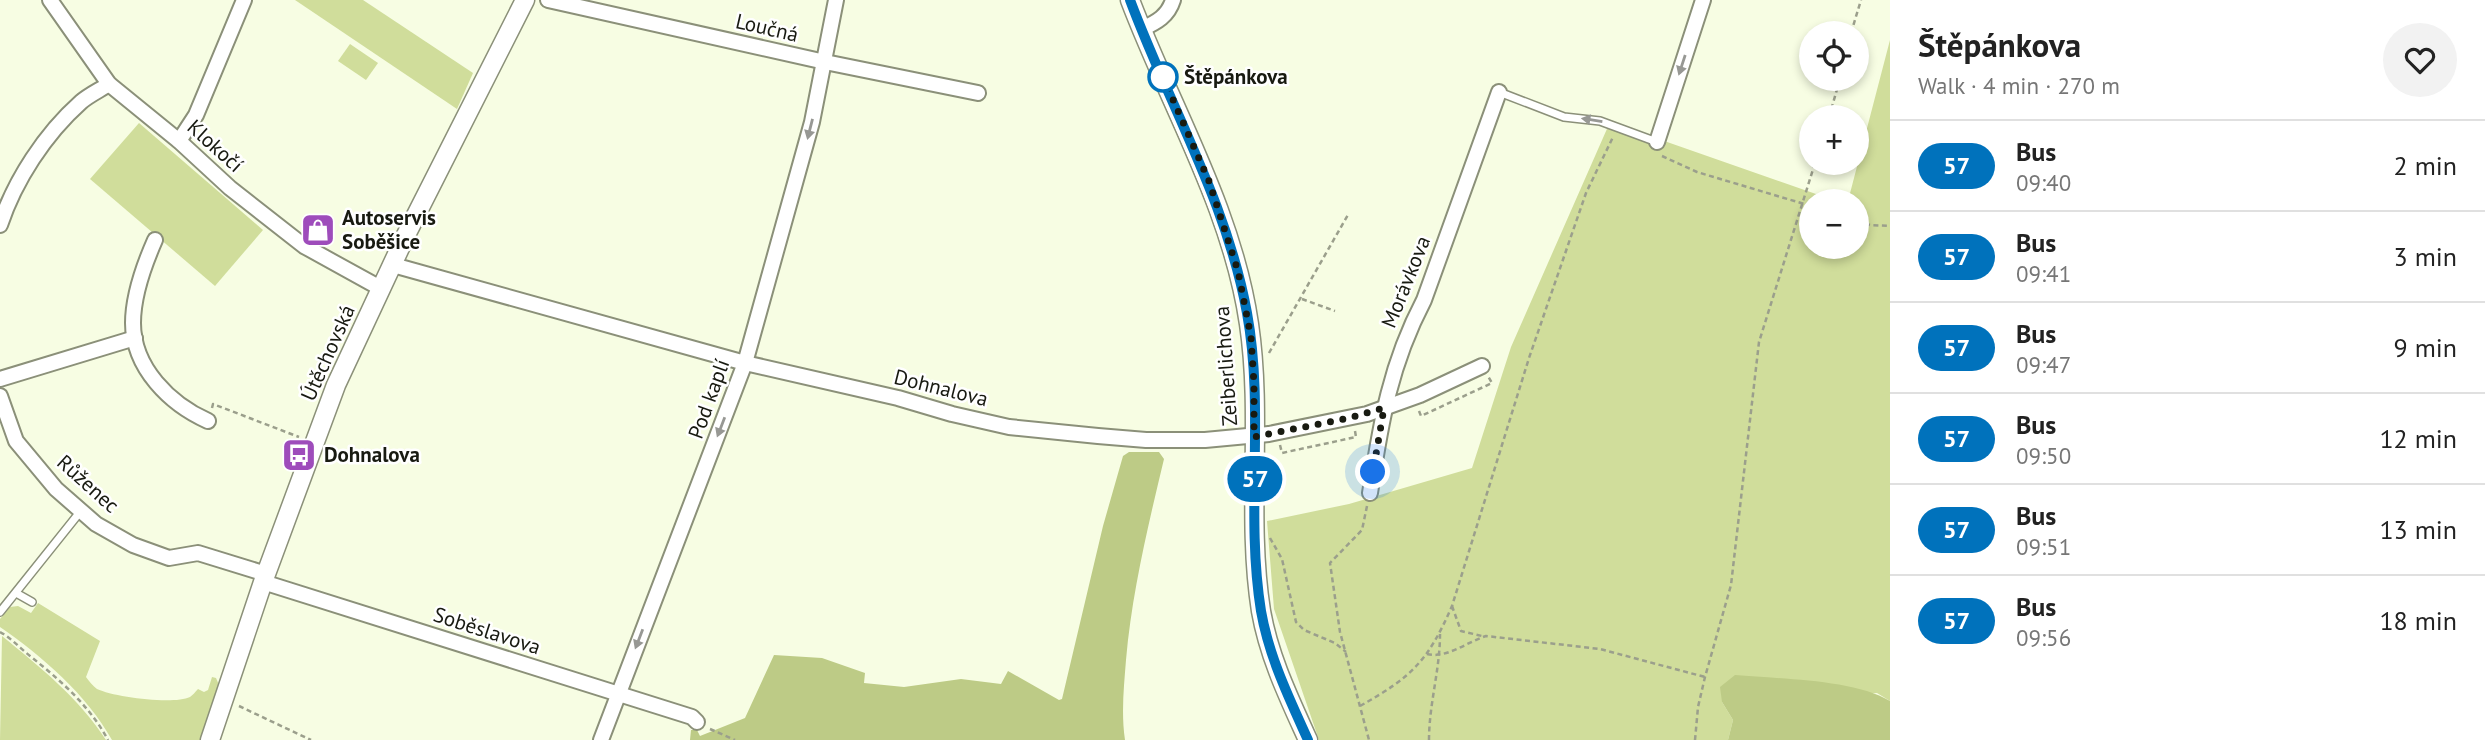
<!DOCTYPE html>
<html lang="en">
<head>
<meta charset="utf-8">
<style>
	body { margin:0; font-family:"PT Sans",sans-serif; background:#f2f2f2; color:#222; height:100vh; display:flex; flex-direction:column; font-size:26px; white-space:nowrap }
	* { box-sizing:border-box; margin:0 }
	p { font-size:23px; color:#767676 }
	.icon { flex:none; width:38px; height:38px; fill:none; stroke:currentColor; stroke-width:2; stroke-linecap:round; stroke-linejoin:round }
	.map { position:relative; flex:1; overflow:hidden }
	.details { display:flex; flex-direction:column; background:#fff; width:595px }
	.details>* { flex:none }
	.badge { padding:0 14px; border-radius:23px; font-size:24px; line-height:46px }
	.fabs { position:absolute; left:1799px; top:21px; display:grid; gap:14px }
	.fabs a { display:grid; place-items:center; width:70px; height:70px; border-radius:50%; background:#fff; box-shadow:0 4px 10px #0003; font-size:35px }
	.you { position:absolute; width:35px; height:35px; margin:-18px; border:5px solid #fff; border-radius:50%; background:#1a73e8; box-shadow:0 0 0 10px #1a73e833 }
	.map>.badge { position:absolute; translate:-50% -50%; box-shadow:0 0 0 4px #fff }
	.round { display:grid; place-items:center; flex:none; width:74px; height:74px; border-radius:37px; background:#f2f2f2 }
	.overview { display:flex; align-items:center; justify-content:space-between; height:119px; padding:0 28px }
	h1 { font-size:33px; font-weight:700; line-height:52px }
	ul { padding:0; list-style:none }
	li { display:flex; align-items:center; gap:21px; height:91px; padding:0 28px; border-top:2px solid #e0e0e0 }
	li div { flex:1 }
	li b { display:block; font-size:26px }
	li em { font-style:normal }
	li .badge { min-width:77px; font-weight:700; text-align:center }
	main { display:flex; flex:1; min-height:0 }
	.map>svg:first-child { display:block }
	.green { fill:#d0dd9b }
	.forest { fill:#bdcb86 }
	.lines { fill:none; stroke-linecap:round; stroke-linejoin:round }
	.service-casing { stroke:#8b9079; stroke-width:10 }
	.minor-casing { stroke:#8b9079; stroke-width:18 }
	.tertiary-casing { stroke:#8b9079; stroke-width:21 }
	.path { stroke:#9b9f8c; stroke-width:2.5; stroke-dasharray:5 3.5; stroke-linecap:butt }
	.service { stroke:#fff; stroke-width:7 }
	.minor { stroke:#fff; stroke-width:14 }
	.tertiary { stroke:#fff; stroke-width:18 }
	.oneway { fill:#979894 }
	.line-casing { stroke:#fff; stroke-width:16 }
	.line { stroke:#0072bc; stroke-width:10 }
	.walk { stroke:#181a11; stroke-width:7; stroke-dasharray:0 12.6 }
	.stop-dot { fill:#fff; stroke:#0072bc; stroke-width:3.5 }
	.labels { text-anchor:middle; stroke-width:5; stroke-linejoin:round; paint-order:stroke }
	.street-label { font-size:21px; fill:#181a11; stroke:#fff }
	.stop-label { font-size:21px; font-weight:bold; fill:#181a11; stroke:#fff; text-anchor:start }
	.poi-label { font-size:21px; font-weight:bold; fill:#181a11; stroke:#fff; text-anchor:start }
</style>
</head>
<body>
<main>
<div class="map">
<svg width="1890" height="740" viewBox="0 0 1890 740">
	<rect width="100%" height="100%" fill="#f7fde3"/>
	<g class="green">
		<polygon points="295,0 363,0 473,73 457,109"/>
		<polygon points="1890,40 1890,701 1877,693 1722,702 1733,720 1728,740 1319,740 1274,609 1267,521 1349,504 1472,468 1511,347 1610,122 1836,201 1811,201 1811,247 1857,247 1857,201 1848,201"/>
		<polygon points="350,44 378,63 366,80 338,61"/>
		<polygon points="139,123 263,230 215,286 90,179"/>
		<path d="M38,603L100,641L86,677C89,681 93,686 97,689C114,697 173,705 190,697C193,695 195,692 198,689L204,692L208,690L212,677L216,678L219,685L200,740H112C87,695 42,656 0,627V619L10,607L18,606L31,613Z"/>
		<path d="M2,636C40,667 79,698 106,740H0Z"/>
	</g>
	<g class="forest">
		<path d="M1129,452H1159L1164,459C1148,526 1132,592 1126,660C1124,686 1121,713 1125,740H690L691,730H697L700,736L745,718L774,655L822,658L865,673L864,683L904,687L961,679L1001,684L1008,671L1059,700L1062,699L1103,526L1123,456Z"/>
		<path d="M1735,675C1779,679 1853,679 1890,701V740H1728L1733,720L1722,702L1720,687Z"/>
	</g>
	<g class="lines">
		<g class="service-casing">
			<g id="service">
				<polyline points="1499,92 1564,117 1600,121 1657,142"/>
				<polyline points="16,593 32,602"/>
				<polyline points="0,612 80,512"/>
			</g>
		</g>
		<g class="minor-casing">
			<g id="minor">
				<polyline points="50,0 109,84 179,141 230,188 304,246 382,289"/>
				<polyline points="548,0 825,62 978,93"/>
				<path d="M1142,29C1157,22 1168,16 1173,0"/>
				<polyline points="179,141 196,115 244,0"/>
				<polyline points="1657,142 1703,0"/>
				<path d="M0,225C15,180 45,134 81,102C89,95 100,90 109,84"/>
				<path d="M155,240C144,265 133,295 133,323C133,368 170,404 208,421"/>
				<polyline points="393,265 745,363 898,398 952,414 1009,427 1098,436 1146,440 1205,440 1269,434 1367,414 1420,395 1482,366"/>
				<polyline points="0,379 135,338"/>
				<polyline points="0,396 16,441 56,489 96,524 133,545 169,558 198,553 266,574"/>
				<path d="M1370,493C1381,421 1390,365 1424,300L1499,92"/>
				<polyline points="263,582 692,717 697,722"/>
				<polyline points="601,740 745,363 812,122 836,0"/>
			</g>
		</g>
		<g class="tertiary-casing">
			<g id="tertiary">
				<path d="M1130,0C1171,108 1232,208 1249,324C1263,419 1246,516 1261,611C1269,657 1289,698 1308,740"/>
				<polyline points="210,740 263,582 336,385 406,235 525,0"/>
			</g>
		</g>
		<g class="path">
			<polyline points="1851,33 1861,0"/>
			<polyline points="1829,117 1840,79"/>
			<polyline points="1662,156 1697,172 1811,206"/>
			<polyline points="1857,221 1870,225 1890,226"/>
			<polyline points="1302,299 1335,311"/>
			<polyline points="1269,353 1349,213"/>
			<polyline points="212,408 213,404 299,437"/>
			<polyline points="1419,411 1421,416 1492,383 1488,376"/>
			<polyline points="1280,445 1282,453 1356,437 1355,431"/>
			<polyline points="1367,506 1362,530 1330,563 1340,632 1369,740"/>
			<polyline points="1270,538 1282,559 1296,622 1304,630 1335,643 1346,652"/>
			<polyline points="1452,606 1461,631 1482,636"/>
			<path d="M0,632C11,638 20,648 30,656C60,680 90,706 108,740"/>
			<path d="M1427,654C1446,659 1467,642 1486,636L1600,649L1705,677"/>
			<polyline points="239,706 311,740"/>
			<path d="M1360,706C1412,677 1428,661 1452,606L1529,358L1586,193L1613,137"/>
			<polyline points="710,729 735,740"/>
			<path d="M1429,740C1429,704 1440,670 1440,634"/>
			<polyline points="1695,740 1698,707 1705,677 1731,585 1759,342 1815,163"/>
		</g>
		<use href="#service" class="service"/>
		<use href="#minor" class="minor"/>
		<use href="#tertiary" class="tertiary"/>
	</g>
	<defs><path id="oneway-solid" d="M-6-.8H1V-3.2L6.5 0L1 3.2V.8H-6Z" transform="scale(1.75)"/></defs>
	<g class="oneway">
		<use href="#oneway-solid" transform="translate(1682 65) rotate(108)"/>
		<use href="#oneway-solid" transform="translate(1592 120) rotate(-171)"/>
		<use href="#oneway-solid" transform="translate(810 129) rotate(104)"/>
		<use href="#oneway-solid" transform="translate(721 427) rotate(111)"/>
		<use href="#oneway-solid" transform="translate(639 639) rotate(111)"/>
	</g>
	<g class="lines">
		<g class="line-casing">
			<path id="line" d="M1130,0C1169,105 1227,202 1247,313C1265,411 1245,512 1261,611C1269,657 1289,698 1308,740"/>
		</g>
		<use href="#line" class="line"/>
		<polyline class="walk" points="1163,77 1209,181 1238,271 1251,337 1254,384 1254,437 1349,418 1384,408 1373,472"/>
	</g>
	<defs>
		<g id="shop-square" transform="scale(1.75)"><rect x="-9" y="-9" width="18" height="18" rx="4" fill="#9e4cbb" stroke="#fff"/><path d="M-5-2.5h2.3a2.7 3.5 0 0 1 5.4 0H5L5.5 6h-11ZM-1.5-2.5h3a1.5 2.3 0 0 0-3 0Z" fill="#fff"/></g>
		<g id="bus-square" transform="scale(1.75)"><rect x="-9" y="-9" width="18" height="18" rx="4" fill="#9e4cbb" stroke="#fff"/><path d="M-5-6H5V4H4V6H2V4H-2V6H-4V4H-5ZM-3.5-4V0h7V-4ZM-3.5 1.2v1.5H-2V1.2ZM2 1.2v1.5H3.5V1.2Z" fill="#fff"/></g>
	</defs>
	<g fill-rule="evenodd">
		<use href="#shop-square" x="318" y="230"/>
		<use href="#bus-square" x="299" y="455"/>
	</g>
	<circle class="stop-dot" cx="1163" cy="77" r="14"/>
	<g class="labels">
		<g class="street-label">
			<text transform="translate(767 28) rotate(13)" y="7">Loučná</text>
			<text transform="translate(215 146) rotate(42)" y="7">Klokočí</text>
			<text transform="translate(1406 282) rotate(-68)" y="7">Morávkova</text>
			<text transform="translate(328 353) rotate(-66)" y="7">Útěchovská</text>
			<text transform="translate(1226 366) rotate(-94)" y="7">Zeiberlichova</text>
			<text transform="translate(941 388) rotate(14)" y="7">Dohnalova</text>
			<text transform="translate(709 399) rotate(-70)" y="7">Pod kaplí</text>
			<text transform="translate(88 484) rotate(42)" y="7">Růženec</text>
			<text transform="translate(487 631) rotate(18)" y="7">Soběslavova</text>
		</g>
		<g class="stop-label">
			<text x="1184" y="84">Štěpánkova</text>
		</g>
		<g class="poi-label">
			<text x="342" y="225">Autoservis<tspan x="342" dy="24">Soběšice</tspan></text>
			<text x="324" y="462">Dohnalova</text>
		</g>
	</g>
</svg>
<div class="fabs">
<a><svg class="icon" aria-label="locate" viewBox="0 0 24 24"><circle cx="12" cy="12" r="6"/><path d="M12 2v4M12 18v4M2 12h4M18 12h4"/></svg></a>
<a>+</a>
<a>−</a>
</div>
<div class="you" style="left:1373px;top:472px"></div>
<b class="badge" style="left:1255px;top:479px;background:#0072bc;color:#fff">57</b>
</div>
<section class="details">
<div class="overview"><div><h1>Štěpánkova</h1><p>Walk · 4 min · 270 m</p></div><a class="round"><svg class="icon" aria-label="heart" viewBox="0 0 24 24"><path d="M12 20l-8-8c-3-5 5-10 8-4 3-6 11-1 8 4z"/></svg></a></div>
<ul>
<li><span class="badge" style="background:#0072bc;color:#fff">57</span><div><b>Bus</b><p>09:40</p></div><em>2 min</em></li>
<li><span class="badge" style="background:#0072bc;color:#fff">57</span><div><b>Bus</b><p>09:41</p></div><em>3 min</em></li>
<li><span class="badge" style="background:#0072bc;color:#fff">57</span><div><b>Bus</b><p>09:47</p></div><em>9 min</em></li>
<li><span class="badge" style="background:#0072bc;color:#fff">57</span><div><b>Bus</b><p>09:50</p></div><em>12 min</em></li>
<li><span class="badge" style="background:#0072bc;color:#fff">57</span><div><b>Bus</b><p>09:51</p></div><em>13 min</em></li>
<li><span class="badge" style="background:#0072bc;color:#fff">57</span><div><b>Bus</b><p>09:56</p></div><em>18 min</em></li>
</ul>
</section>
</main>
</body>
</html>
